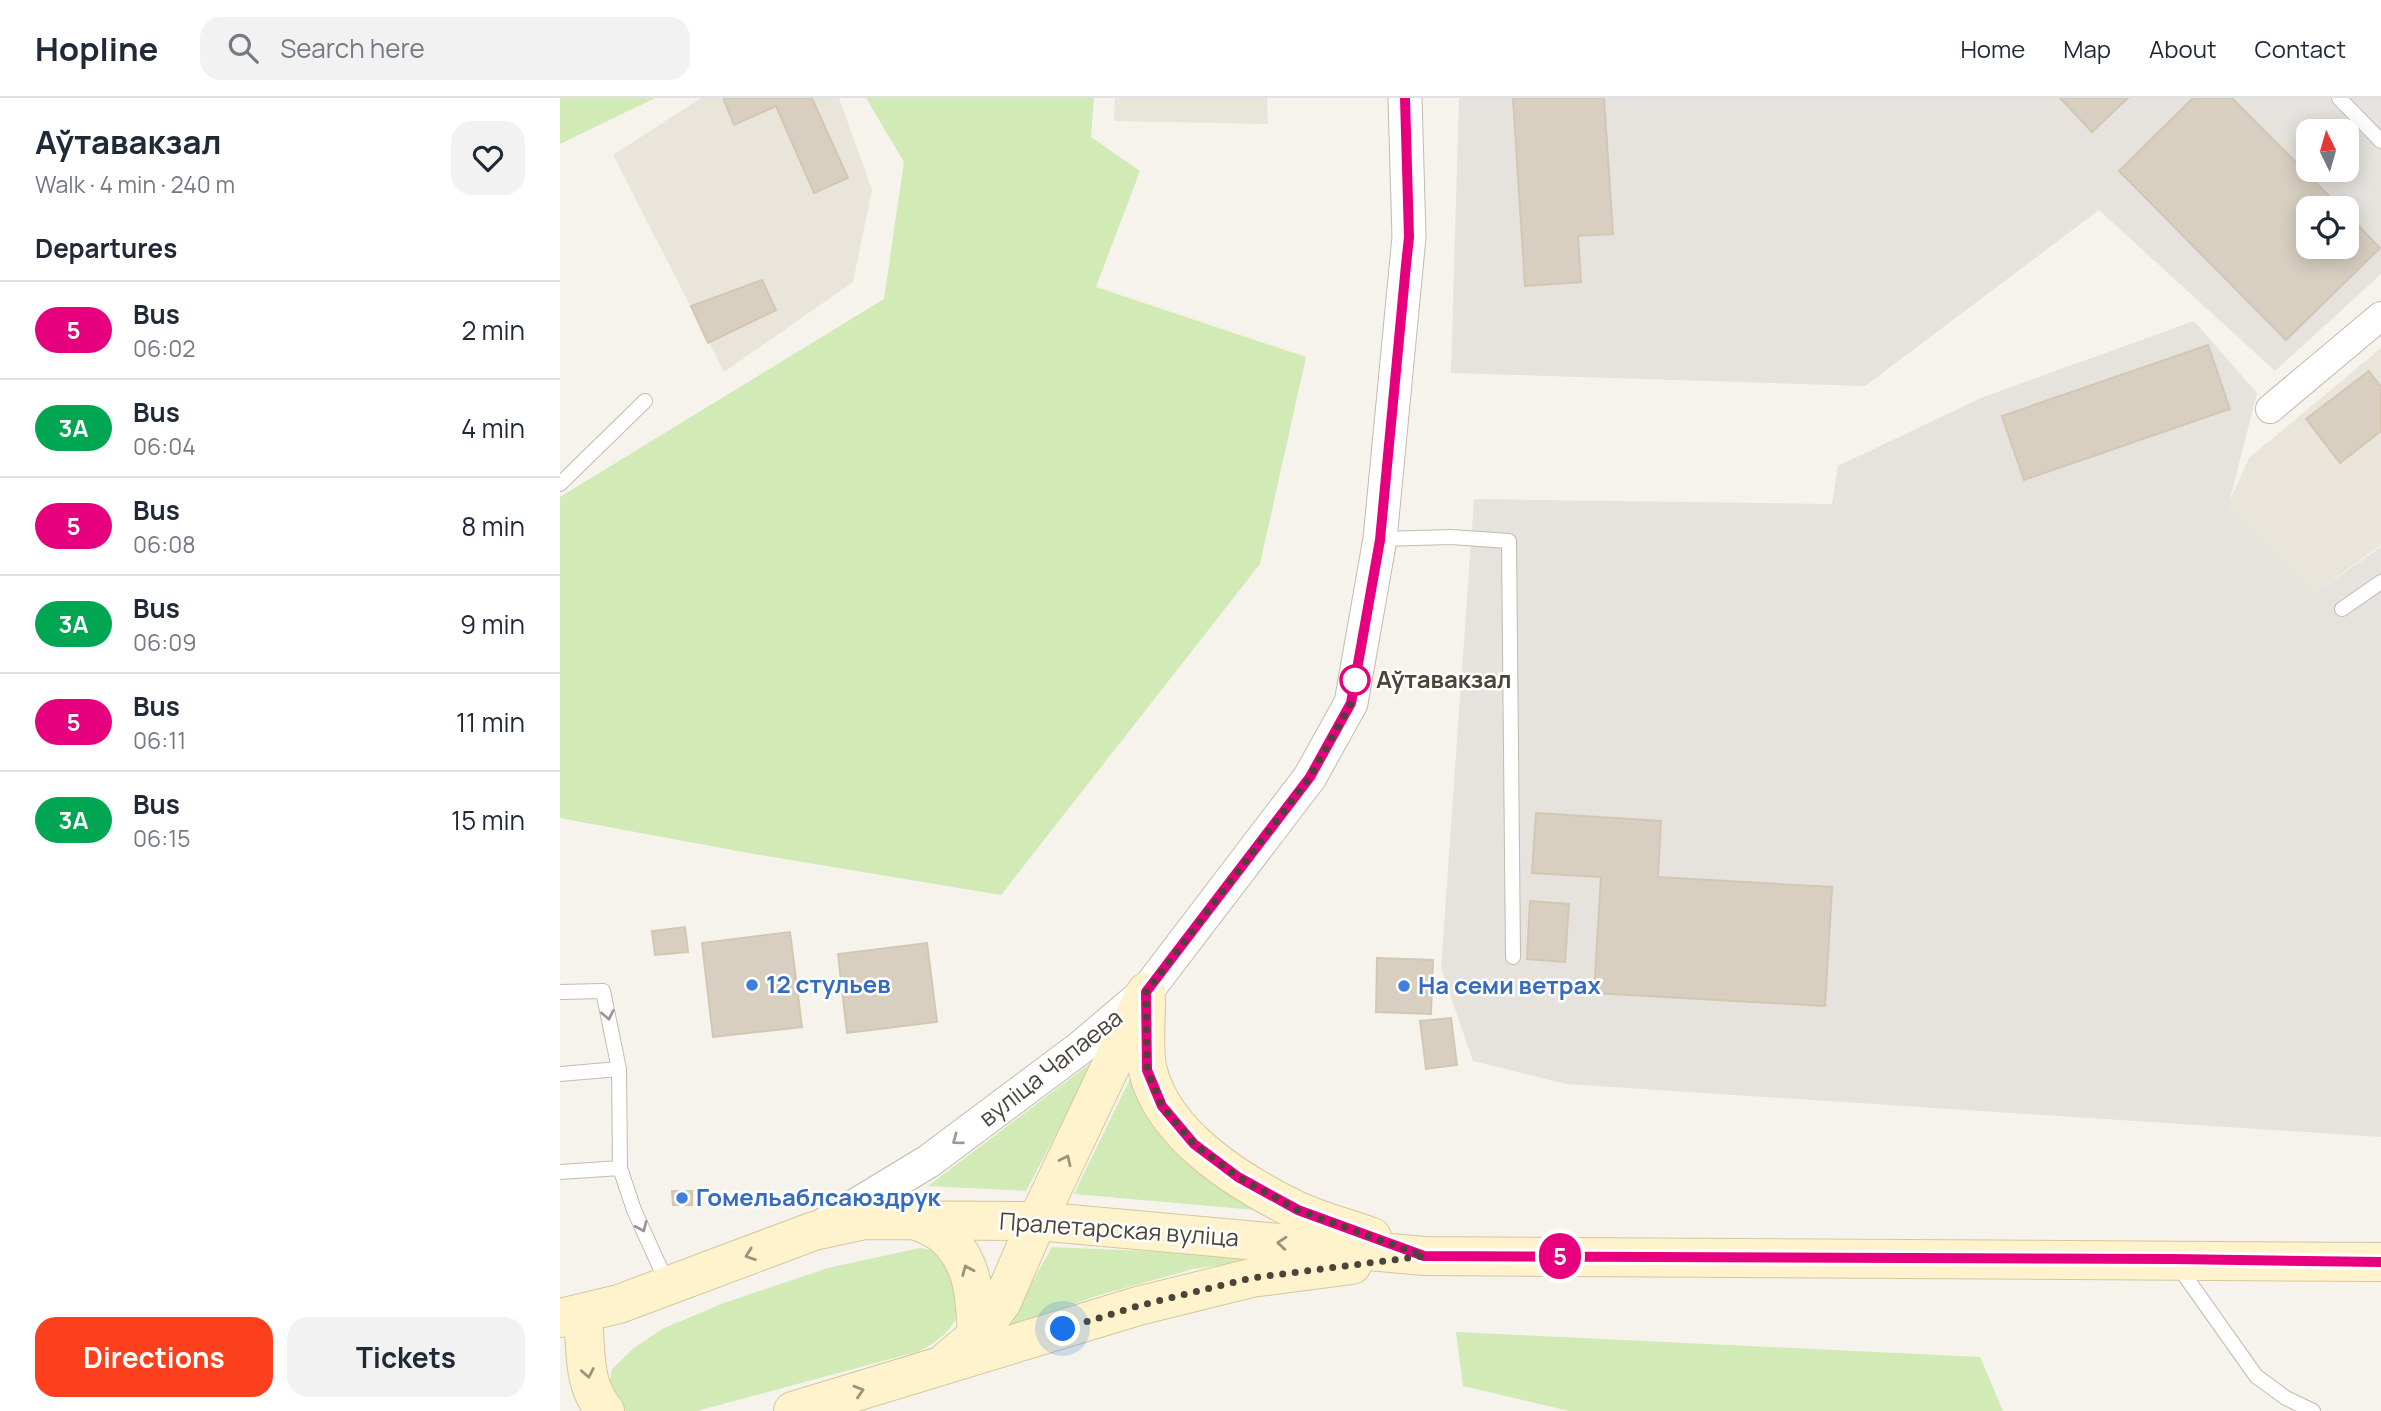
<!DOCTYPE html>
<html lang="en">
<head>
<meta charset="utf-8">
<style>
	body { margin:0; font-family:Manrope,sans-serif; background:#f2f2f3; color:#1f2937; height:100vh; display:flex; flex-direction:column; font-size:26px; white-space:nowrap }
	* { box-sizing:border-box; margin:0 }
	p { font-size:23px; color:#747a83 }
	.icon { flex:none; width:38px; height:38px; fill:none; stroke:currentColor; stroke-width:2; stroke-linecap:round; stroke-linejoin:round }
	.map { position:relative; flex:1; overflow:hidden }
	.details { display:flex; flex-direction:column; background:#fff; width:560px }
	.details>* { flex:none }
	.badge { padding:0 14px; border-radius:23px; font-size:24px; line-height:46px }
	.needle { width:46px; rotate:355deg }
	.buttons { position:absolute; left:1736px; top:21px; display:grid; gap:14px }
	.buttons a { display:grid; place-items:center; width:63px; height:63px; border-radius:14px; background:#fff; box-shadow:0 4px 18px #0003; font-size:35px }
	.you { position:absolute; width:35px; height:35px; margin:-18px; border:5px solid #fff; border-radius:50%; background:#1a73e8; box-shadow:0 0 0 10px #1a73e833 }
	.map>.badge { position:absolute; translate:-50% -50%; box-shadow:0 0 0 4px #fff }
	h2 { padding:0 35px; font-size:26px; line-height:63px }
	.round { display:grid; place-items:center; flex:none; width:74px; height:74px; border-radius:21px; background:#f2f2f3 }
	.summary { display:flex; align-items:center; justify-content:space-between; height:119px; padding:0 35px }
	h1 { font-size:33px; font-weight:700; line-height:52px }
	.cta { display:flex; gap:14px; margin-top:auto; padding:14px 35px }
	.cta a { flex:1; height:80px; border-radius:21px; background:#fc3f1d; color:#fff; font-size:28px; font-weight:700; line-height:80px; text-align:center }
	.cta a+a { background:#f2f2f3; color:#1f2937 }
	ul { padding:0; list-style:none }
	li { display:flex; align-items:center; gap:21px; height:98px; padding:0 35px; border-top:2px solid #e0e1e3 }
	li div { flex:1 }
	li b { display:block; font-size:26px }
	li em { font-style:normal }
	li .badge { min-width:77px; font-weight:700; text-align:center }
	header { display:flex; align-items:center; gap:42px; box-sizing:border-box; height:98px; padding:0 35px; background:#fff; border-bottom:2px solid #e0e1e3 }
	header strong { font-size:33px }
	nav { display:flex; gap:38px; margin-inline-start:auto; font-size:24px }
	.search { width:490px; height:63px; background:#f2f2f3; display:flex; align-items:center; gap:18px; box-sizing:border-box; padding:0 24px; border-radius:21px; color:#747a83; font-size:26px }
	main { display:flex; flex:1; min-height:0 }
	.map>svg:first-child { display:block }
	.residential { fill:#eae5da }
	.industrial { fill:#e6e2dd; fill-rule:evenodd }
	.green { fill:#d2eab5 }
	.building { fill:#d8cfc1; stroke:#d3c7b4; stroke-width:2 }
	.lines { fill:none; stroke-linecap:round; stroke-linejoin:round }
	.service-casing { stroke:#c2bbae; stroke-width:16 }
	.minor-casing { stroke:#c2bbae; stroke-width:30 }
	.tertiary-casing { stroke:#c2bbae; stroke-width:35 }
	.secondary-casing { stroke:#d6c79b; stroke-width:40 }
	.service { stroke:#fff; stroke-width:14 }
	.minor { stroke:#fff; stroke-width:28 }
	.tertiary { stroke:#fff; stroke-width:33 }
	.secondary { stroke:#fff3cd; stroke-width:38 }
	.oneway { stroke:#9c9892 }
	.oneway2 { stroke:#9c937c }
	.line-casing { stroke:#fff; stroke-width:16 }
	.line { stroke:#e6007e; stroke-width:10 }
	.walk { stroke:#4b4439; stroke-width:7; stroke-dasharray:0 12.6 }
	.stop-dot { fill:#fff; stroke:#e6007e; stroke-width:3.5 }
	.shop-dot { fill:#3f7fe0; stroke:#fff; stroke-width:2.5 }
	.labels { text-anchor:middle; stroke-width:5; stroke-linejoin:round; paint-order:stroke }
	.stop-label { font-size:24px; font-weight:bold; fill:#4b4439; stroke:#fff; text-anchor:start }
	.shop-label { font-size:24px; font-weight:bold; fill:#366cbe; stroke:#fff; text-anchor:start }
	.street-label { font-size:24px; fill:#4b4439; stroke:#fff }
</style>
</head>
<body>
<header>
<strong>Hopline</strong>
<div class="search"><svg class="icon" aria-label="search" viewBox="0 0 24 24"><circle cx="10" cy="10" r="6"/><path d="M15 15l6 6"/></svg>Search here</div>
<nav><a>Home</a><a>Map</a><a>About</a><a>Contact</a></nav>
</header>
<main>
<section class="details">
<div class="summary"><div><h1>Аўтавакзал</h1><p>Walk · 4 min · 240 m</p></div><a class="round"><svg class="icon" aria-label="heart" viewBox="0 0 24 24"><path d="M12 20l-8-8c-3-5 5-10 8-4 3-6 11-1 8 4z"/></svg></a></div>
<h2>Departures</h2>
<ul>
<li><span class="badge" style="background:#e6007e;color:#fff">5</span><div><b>Bus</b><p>06:02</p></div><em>2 min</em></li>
<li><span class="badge" style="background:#00a651;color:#fff">3А</span><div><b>Bus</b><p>06:04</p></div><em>4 min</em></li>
<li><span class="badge" style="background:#e6007e;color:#fff">5</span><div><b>Bus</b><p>06:08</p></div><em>8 min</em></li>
<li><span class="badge" style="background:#00a651;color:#fff">3А</span><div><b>Bus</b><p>06:09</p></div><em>9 min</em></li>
<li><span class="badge" style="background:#e6007e;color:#fff">5</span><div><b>Bus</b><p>06:11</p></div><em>11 min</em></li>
<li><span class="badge" style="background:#00a651;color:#fff">3А</span><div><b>Bus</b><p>06:15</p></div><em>15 min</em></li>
</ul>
<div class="cta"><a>Directions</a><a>Tickets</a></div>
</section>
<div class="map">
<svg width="1821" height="1313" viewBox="0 0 1821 1313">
	<rect width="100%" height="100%" fill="#f6f3ec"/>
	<g class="residential">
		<polygon points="141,0 279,0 312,92 293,184 164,274 53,57"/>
		<polygon points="555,0 707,0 708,26 554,23"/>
		<polygon points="1821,250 1821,447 1756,494 1667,409 1689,360"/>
	</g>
	<g class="industrial">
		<path d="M899,0H1821V176L1715,273L1539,112L1305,288L891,275ZM1748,33H1787V72H1748ZM1748,110H1787V149H1748Z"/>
		<polygon points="1634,223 1697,295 1668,409 1756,494 1821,449 1821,1039 1006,986 913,963 881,870 914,401 1272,406 1278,368 1421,300"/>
	</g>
	<g class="green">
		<polygon points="0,0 95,0 0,46"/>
		<polygon points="306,0 534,0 531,39 580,73 536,189 746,259 700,466 441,797 194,756 0,720 0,399 324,201 344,64"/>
		<polygon points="535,962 466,1093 368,1088"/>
		<path d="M570,981C575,992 578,1006 585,1016C610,1059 653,1088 695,1112L514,1096Z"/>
		<polygon points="492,1149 716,1159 633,1171 536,1198 447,1230"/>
		<path d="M360,1150L375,1153L387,1161C390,1172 399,1202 398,1212C396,1231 375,1245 360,1253L137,1313H66L49,1287L52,1271L74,1250L102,1231L164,1205L268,1170Z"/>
		<polygon points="896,1234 1420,1259 1443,1313 1009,1313 903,1288"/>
	</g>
	<g class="building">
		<polygon points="163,0 252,0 288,80 254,95 216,8 174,27"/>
		<polygon points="953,0 1044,0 1053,136 1018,138 1021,184 965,188"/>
		<polygon points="1500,0 1568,0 1532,34"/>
		<polygon points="1633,0 1672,0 1781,110 1748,110 1748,149 1787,149 1787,116 1820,150 1726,242 1559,73"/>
		<polygon points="202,182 216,212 148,245 131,208"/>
		<polygon points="1648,247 1670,311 1464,382 1442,318"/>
		<polygon points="1809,273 1821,289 1821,333 1780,365 1746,321"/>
		<polygon points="976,715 1101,723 1098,779 1272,789 1265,908 1034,895 1041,779 972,775"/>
		<polygon points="970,803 1009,806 1005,864 967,861"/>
		<polygon points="125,829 128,854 95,857 92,833"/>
		<polygon points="230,834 242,929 153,939 142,845"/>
		<polygon points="367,845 377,924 287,935 278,856"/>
		<polygon points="817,860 873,862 871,916 816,914"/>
		<polygon points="891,920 897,967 866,971 860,923"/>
		<polygon points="112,1093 132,1093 132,1107 113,1107"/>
	</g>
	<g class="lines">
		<g class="service-casing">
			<g id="service">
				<polyline points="1779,0 1821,43"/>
				<polyline points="0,386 85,303"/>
				<polyline points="820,441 891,439 949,443 953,859"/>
				<polyline points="1782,511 1821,484"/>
				<polyline points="0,894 43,893 59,971 60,1070 74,1112 108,1187"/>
				<polyline points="0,976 59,971"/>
				<polyline points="0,1074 60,1070"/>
				<polyline points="1618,1168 1696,1278 1726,1300 1753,1313"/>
			</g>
		</g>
		<g class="minor-casing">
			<polyline id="minor" points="1710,311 1821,218"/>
		</g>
		<g class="tertiary-casing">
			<polyline id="tertiary" points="265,1126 369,1063 520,950 586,894 750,679 791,605 820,441 849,139 845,0"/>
		</g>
		<g class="secondary-casing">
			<g id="secondary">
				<path d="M586,903C586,922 583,956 588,973C604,1038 680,1085 736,1112C760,1123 787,1130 812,1139"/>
				<path d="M353,1121C364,1126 379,1131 387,1140C415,1166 415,1203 417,1238"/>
				<polyline points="0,1220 59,1206 254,1133 305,1122 477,1123 864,1158 1821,1164"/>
				<path d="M24,1233C26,1263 25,1289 45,1313"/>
				<polyline points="388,1262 417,1238 442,1204 477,1123 586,894"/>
				<polyline points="233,1313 578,1208 691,1180 792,1167"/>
			</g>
		</g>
		<use href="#service" class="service"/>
		<use href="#minor" class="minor"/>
		<use href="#tertiary" class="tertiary"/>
		<use href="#secondary" class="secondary"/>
	</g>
	<defs><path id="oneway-chevron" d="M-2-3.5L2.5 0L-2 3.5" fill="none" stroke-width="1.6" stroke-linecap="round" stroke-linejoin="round" transform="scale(1.75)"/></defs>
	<g class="oneway">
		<use href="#oneway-chevron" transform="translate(48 917) rotate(79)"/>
		<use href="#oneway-chevron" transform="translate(397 1042) rotate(143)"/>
		<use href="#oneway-chevron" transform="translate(82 1129) rotate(66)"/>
	</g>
	<g class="oneway2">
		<use href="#oneway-chevron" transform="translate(506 1062) rotate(-65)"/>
		<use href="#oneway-chevron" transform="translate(722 1145) rotate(-175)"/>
		<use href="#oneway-chevron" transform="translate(190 1157) rotate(160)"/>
		<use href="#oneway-chevron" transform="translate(407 1172) rotate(-113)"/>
		<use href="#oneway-chevron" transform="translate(28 1275) rotate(79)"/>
		<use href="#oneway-chevron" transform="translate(299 1293) rotate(-17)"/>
	</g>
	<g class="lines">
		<g class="line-casing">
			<polyline id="line" points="845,0 849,139 846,167 820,442 791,605 750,679 586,894 587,972 602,1008 634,1046 678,1079 738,1112 864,1158 1613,1161 1821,1164"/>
		</g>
		<use href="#line" class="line"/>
		<polyline class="walk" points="503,1231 578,1208 691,1180 864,1158 738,1112 678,1079 634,1046 602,1008 587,972 586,894 750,679 791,605 796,578 795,582"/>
	</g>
	<circle class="stop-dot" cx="795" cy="582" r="14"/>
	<g class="shop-dot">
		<circle cx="192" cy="887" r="7"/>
		<circle cx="844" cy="888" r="7"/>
		<circle cx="122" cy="1100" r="7"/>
	</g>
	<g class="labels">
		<g class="stop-label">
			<text x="816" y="590">Аўтавакзал</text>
		</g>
		<g class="shop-label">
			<text x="206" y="895">12 стульев</text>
			<text x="858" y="896">На семи ветрах</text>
			<text x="136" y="1108">Гомельаблсаюздрук</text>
		</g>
		<g class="street-label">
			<text transform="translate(491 970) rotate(-38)" y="8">вуліца Чапаева</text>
			<text transform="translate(559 1132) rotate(4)" y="8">Пралетарская вуліца</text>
		</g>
	</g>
</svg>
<div class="buttons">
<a><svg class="needle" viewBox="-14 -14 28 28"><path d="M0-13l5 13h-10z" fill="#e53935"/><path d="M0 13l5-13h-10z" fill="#747a83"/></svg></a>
<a><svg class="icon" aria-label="locate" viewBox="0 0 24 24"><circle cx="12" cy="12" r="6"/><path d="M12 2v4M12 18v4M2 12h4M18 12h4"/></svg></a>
</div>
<div class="you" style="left:503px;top:1231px"></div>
<b class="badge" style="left:1000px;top:1158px;background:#e6007e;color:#fff">5</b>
</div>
</main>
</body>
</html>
